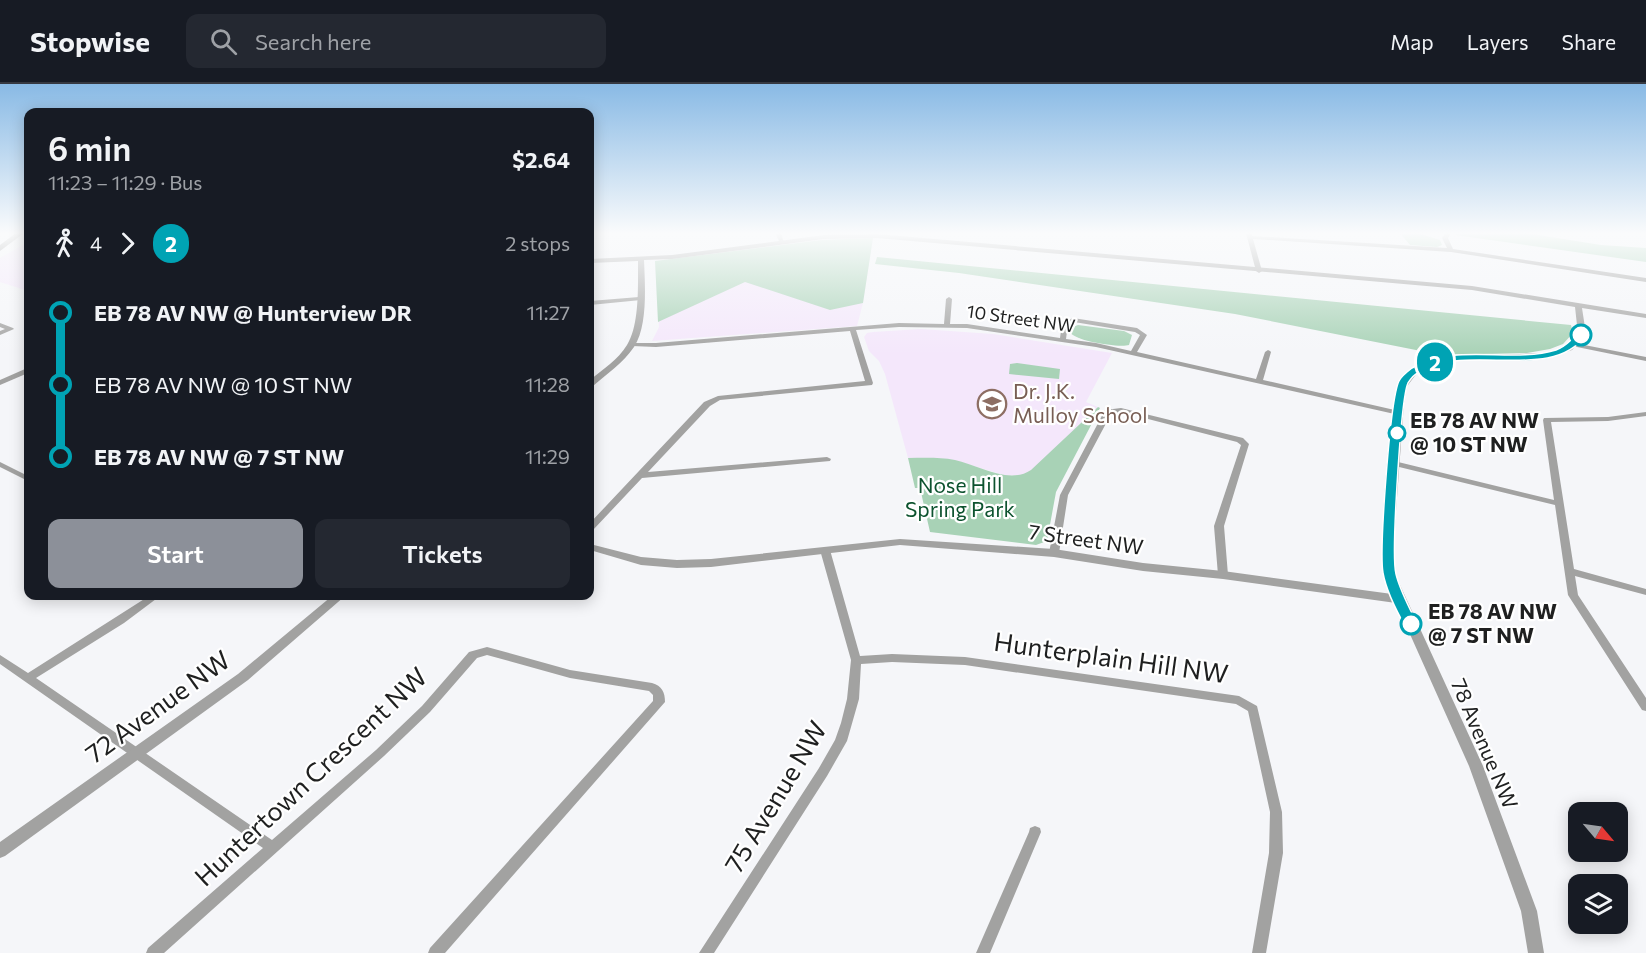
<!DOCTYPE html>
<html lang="en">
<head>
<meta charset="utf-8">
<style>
	body { margin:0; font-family:Commissioner,sans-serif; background:#242831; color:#f1f3f6; height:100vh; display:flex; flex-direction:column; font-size:22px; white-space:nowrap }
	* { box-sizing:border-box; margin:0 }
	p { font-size:20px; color:#9ea1a6 }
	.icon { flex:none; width:33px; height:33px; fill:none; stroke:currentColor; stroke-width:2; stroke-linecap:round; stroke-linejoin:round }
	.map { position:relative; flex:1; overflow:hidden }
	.panel { position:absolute; left:24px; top:24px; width:570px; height:492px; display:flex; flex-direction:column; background:#171b24; border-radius:12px; box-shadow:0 3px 15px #0003 }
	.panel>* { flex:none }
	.badge { padding:0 12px; border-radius:20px; font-size:21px; line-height:39px }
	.needle { width:39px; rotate:119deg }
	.buttons { position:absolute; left:1568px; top:718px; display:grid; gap:12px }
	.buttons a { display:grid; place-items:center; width:60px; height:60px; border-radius:12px; background:#171b24; box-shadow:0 3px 15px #0003; font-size:30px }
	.map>.badge { position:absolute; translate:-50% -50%; box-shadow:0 0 0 3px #fff }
	.legs { display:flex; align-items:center; gap:9px; height:66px; padding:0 24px; font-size:20px }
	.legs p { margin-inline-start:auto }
	.head { display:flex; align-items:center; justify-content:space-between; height:102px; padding:0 24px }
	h1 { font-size:33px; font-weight:600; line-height:45px }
	.button { display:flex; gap:12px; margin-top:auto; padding:12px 24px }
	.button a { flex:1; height:69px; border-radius:12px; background:#8c9099; color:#fff; font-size:24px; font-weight:600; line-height:69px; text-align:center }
	.button a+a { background:#242831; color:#f1f3f6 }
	ul { padding:0 24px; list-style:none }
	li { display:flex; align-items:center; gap:21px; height:72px; font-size:22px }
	li i { display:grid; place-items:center; width:9px; height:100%; margin:0 8px; background:currentColor }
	li i::after { content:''; width:15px; height:15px; margin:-8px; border:4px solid; border-radius:50%; background:#171b24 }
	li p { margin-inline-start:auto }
	li:first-child i { background:linear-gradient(#0000 50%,currentColor 0) }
	li:last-child i { background:linear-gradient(currentColor 50%,#0000 0) }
	header { display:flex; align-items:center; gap:36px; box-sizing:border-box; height:84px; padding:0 30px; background:#171b24; border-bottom:2px solid #363941 }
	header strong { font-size:28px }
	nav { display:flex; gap:33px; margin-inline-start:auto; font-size:21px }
	.search { width:420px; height:54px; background:#242831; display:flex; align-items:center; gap:15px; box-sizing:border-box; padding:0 21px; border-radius:12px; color:#9ea1a6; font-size:22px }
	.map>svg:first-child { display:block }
	.education { fill:#f4e7fb }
	.green { fill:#a8d2b6 }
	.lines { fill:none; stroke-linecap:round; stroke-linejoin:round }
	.minor { fill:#a2a2a1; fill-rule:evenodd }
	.tertiary { fill:#a2a2a1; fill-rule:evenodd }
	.secondary { fill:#7a7978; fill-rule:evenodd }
	.line-1 { fill:#00a3b4; stroke:#fff; stroke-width:1.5 }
	.stop-1-dot { fill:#fff; stroke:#00a3b4; stroke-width:3 }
	.labels { text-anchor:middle; stroke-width:4.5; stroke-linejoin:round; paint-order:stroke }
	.far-street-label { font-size:18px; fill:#1f2020; stroke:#fff }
	.education-label { font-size:21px; fill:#785e54; stroke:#fff; text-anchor:start }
	.stop-label { font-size:21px; font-weight:bold; fill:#1f2020; stroke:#fff; text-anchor:start }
	.park-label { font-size:21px; fill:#0d532f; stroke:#fff }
	.street-label { font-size:21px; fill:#1f2020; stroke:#fff }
	.near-street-label { font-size:26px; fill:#1f2020; stroke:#fff }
</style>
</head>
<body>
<header>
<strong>Stopwise</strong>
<div class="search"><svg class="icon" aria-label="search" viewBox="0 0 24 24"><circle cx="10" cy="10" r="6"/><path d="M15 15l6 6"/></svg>Search here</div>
<nav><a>Map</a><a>Layers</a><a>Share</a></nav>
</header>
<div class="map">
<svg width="1646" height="869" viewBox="0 0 1646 869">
	<rect width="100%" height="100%" fill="#f5f6f9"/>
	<g class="education">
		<polygon points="873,154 863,219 857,242 652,257 659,243 655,177 821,156"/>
		<polygon points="28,158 28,207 0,198 0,174"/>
		<polygon points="921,245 993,250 1112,269 1086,318 1098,323 1031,387 1020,392 1004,391 953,376 908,374 885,290 879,277 869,267 864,253 867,249 873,248"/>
	</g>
	<g class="green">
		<polygon points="1400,149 1417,149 1440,156 1442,161 1437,163 1410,161"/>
		<polygon points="1459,149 1526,149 1601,161 1646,164 1646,178 1455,151"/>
		<polygon points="873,154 863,219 830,226 745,198 658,238 655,177 821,156"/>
		<polygon points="877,173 1571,241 1573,249 1563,260 1550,265 1527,269 1441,271 1235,230 959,189 875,180"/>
		<path d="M1078,241L1124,247L1132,251L1129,261C1119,264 1074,257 1070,248V244Z"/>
		<polygon points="1017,279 1060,285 1059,295 1009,290 1010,280"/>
		<path d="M1098,323L1100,324L1056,408L1047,457L1036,461L930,448L920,404H915L908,374C923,374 939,373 955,376C978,381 1009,401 1031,386Z"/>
	</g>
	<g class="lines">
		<g class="minor">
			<polygon points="775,149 781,149 784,159 780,159"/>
			<polygon points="1246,149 1252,149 1252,152 1447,164 1442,154 1446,149 1451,149 1448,154 1453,165 1646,194 1646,198 1451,168 1253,155 1262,187 1259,189 1256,187"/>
			<polygon points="639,213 642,215 641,216 590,221 590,217"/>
			<path d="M949,213L952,215L950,240H967L1060,254L1062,239L1073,234L1137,244L1147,251L1137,268L1256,295L1265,268L1268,266L1270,267L1271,268L1263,296L1399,327L1403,329L1399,331L1096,263L967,244L899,243L856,246L873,299L872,301L720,316L710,322L648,388L827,373L831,375L830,377L642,394L593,446L590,447V439L704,318L718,312L865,297L850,247L656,263L632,262L630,261V259H656L899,239L944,240L946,215ZM1074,238L1135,248L1140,251L1131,267L1096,259L1066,255L1068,240Z"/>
			<polygon points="0,239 13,244 14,245 0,251 0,247 5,245 0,243"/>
			<polygon points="1574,259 1646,273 1646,277 1572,262 1571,261"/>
			<polygon points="25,285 28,285 28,289 0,301 0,296"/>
			<polygon points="1121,324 1243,354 1249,360 1224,442 1228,491 1226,493 1220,493 1218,491 1214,442 1241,361 1237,358 1121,328 1111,330 1068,411 1059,469 1054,472 1049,469 1060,411 1105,326"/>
			<polygon points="1646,328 1646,332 1608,337 1551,338 1574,485 1646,505 1646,511 1575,492 1578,511 1646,614 1646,627 1642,626 1568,511 1555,421 1391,381 1390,379 1394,377 1554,416 1543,336 1544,334 1608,333"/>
			<polygon points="0,378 28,392 28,397 0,383"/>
			<polygon points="825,463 830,466 860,572 892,570 965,573 1239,612 1257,622 1282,728 1283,769 1266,869 1252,869 1269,769 1270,728 1248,627 1236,620 965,581 892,578 861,580 859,615 847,657 827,692 714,869 699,869 819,684 835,656 841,639 847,615 851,576 820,466"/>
			<path d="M149,512H160L124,539L36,594L272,756L376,666L422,622L469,568L487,563L570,586L652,599C662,602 665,608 665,618L445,869H428L430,864L653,617V611L649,607L570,594L487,571L477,574L430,628L384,672L164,869H146L148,864L263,764L0,580V571L28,589Z"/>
			<polygon points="1035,742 1040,744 1041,748 990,869 976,869 1029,748 1030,744"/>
		</g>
		<g class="tertiary">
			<path d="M877,150L1472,202L1646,230V234L1582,224L1586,250L1572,266L1548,274L1462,276L1437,280L1417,289L1405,305L1393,468L1395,490L1483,682L1537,827L1544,869H1528L1521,827L1469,682L1396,519L1223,495L1143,487L1054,473L900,461L711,483L677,484L641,481L590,466V460L641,473L677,476L711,475L900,455L1054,465L1143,479L1223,487L1392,510L1383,490V468L1397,305L1411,285L1432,276L1462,272L1547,269L1566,263L1578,250L1575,223L1472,206L877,154L824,155L672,175L644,176C645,201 648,242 634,263C623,279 607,290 593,302H590V296C603,285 618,276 627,261C639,242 638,205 638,183V177L590,179V175L672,171L824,151Z"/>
			<polygon points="332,512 345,512 248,596 5,772 0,774 0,758 238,590"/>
		</g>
		<polygon class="secondary" points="16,149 24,149 0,167 0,161"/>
	</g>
	<linearGradient id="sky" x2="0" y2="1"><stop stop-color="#89bae5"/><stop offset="0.55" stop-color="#fafbfc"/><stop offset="1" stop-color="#fafbfc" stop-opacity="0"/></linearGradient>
	<rect width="1646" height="271" fill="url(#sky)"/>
	<path class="line-1" d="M1581,248L1586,251C1551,300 1465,257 1418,289C1415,290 1410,296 1408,299C1401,314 1391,471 1396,490C1400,507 1410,524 1417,540L1415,544H1406C1397,528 1386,506 1383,489C1379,467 1390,315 1399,297C1401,293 1408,287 1412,284C1456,258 1510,280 1556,266C1568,262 1572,253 1581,248Z"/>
	<defs>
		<g id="school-ring" transform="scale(1.5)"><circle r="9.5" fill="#fff" stroke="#8d6e63" stroke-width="1.5"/><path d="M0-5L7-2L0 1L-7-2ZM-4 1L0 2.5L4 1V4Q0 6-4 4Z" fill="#8d6e63"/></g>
	</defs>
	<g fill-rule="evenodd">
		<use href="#school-ring" x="992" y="320"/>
	</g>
	<g class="stop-1-dot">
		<circle cx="1581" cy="251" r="10"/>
		<circle cx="1397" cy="349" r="8"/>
		<circle cx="1411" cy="540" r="10"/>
	</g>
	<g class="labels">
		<g class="far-street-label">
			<text transform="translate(1021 235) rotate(8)" y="6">10 Street NW</text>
		</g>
		<g class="education-label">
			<text x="1013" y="315">Dr. J.K.<tspan x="1013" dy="24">Mulloy School</tspan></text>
		</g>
		<g class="stop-label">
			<text x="1410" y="344">EB 78 AV NW<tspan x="1410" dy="24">@ 10 ST NW</tspan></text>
			<text x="1428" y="535">EB 78 AV NW<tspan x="1428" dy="24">@ 7 ST NW</tspan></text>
		</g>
		<g class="park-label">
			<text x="960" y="409">Nose Hill<tspan x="960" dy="24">Spring Park</tspan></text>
		</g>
		<g class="street-label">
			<text transform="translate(1086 456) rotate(8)" y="7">7 Street NW</text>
			<text transform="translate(1484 660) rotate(67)" y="7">78 Avenue NW</text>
		</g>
		<g class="near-street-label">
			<text transform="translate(1111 574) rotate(8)" y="9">Hunterplain Hill NW</text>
			<text transform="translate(158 623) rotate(-36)" y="9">72 Avenue NW</text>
			<text transform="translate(311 693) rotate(-43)" y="9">Huntertown Crescent NW</text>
			<text transform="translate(776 713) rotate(-59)" y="9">75 Avenue NW</text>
		</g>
	</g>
</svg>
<div class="buttons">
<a><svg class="needle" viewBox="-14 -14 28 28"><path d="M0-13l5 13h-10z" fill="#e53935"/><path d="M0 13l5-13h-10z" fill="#9ea1a6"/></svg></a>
<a><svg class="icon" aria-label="layers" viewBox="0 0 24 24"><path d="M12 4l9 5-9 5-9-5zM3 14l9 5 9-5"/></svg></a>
</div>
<b class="badge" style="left:1435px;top:278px;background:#00a3b4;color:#fff">2</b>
<section class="panel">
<div class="head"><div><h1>6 min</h1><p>11:23 – 11:29 · Bus</p></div><b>$2.64</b></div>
<div class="legs"><svg class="icon" aria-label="walk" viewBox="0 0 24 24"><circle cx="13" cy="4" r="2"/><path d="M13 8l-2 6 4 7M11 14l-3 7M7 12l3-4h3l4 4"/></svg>4<svg class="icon" aria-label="forward" viewBox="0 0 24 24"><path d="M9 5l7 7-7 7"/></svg><b class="badge" style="background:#00a3b4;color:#fff">2</b><p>2 stops</p></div>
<ul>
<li><i style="color:#00a3b4"></i><b>EB 78 AV NW @ Hunterview DR</b><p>11:27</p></li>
<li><i style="color:#00a3b4"></i><span>EB 78 AV NW @ 10 ST NW</span><p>11:28</p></li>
<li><i style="color:#00a3b4"></i><b>EB 78 AV NW @ 7 ST NW</b><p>11:29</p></li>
</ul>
<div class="button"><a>Start</a><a>Tickets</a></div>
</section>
</div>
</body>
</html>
